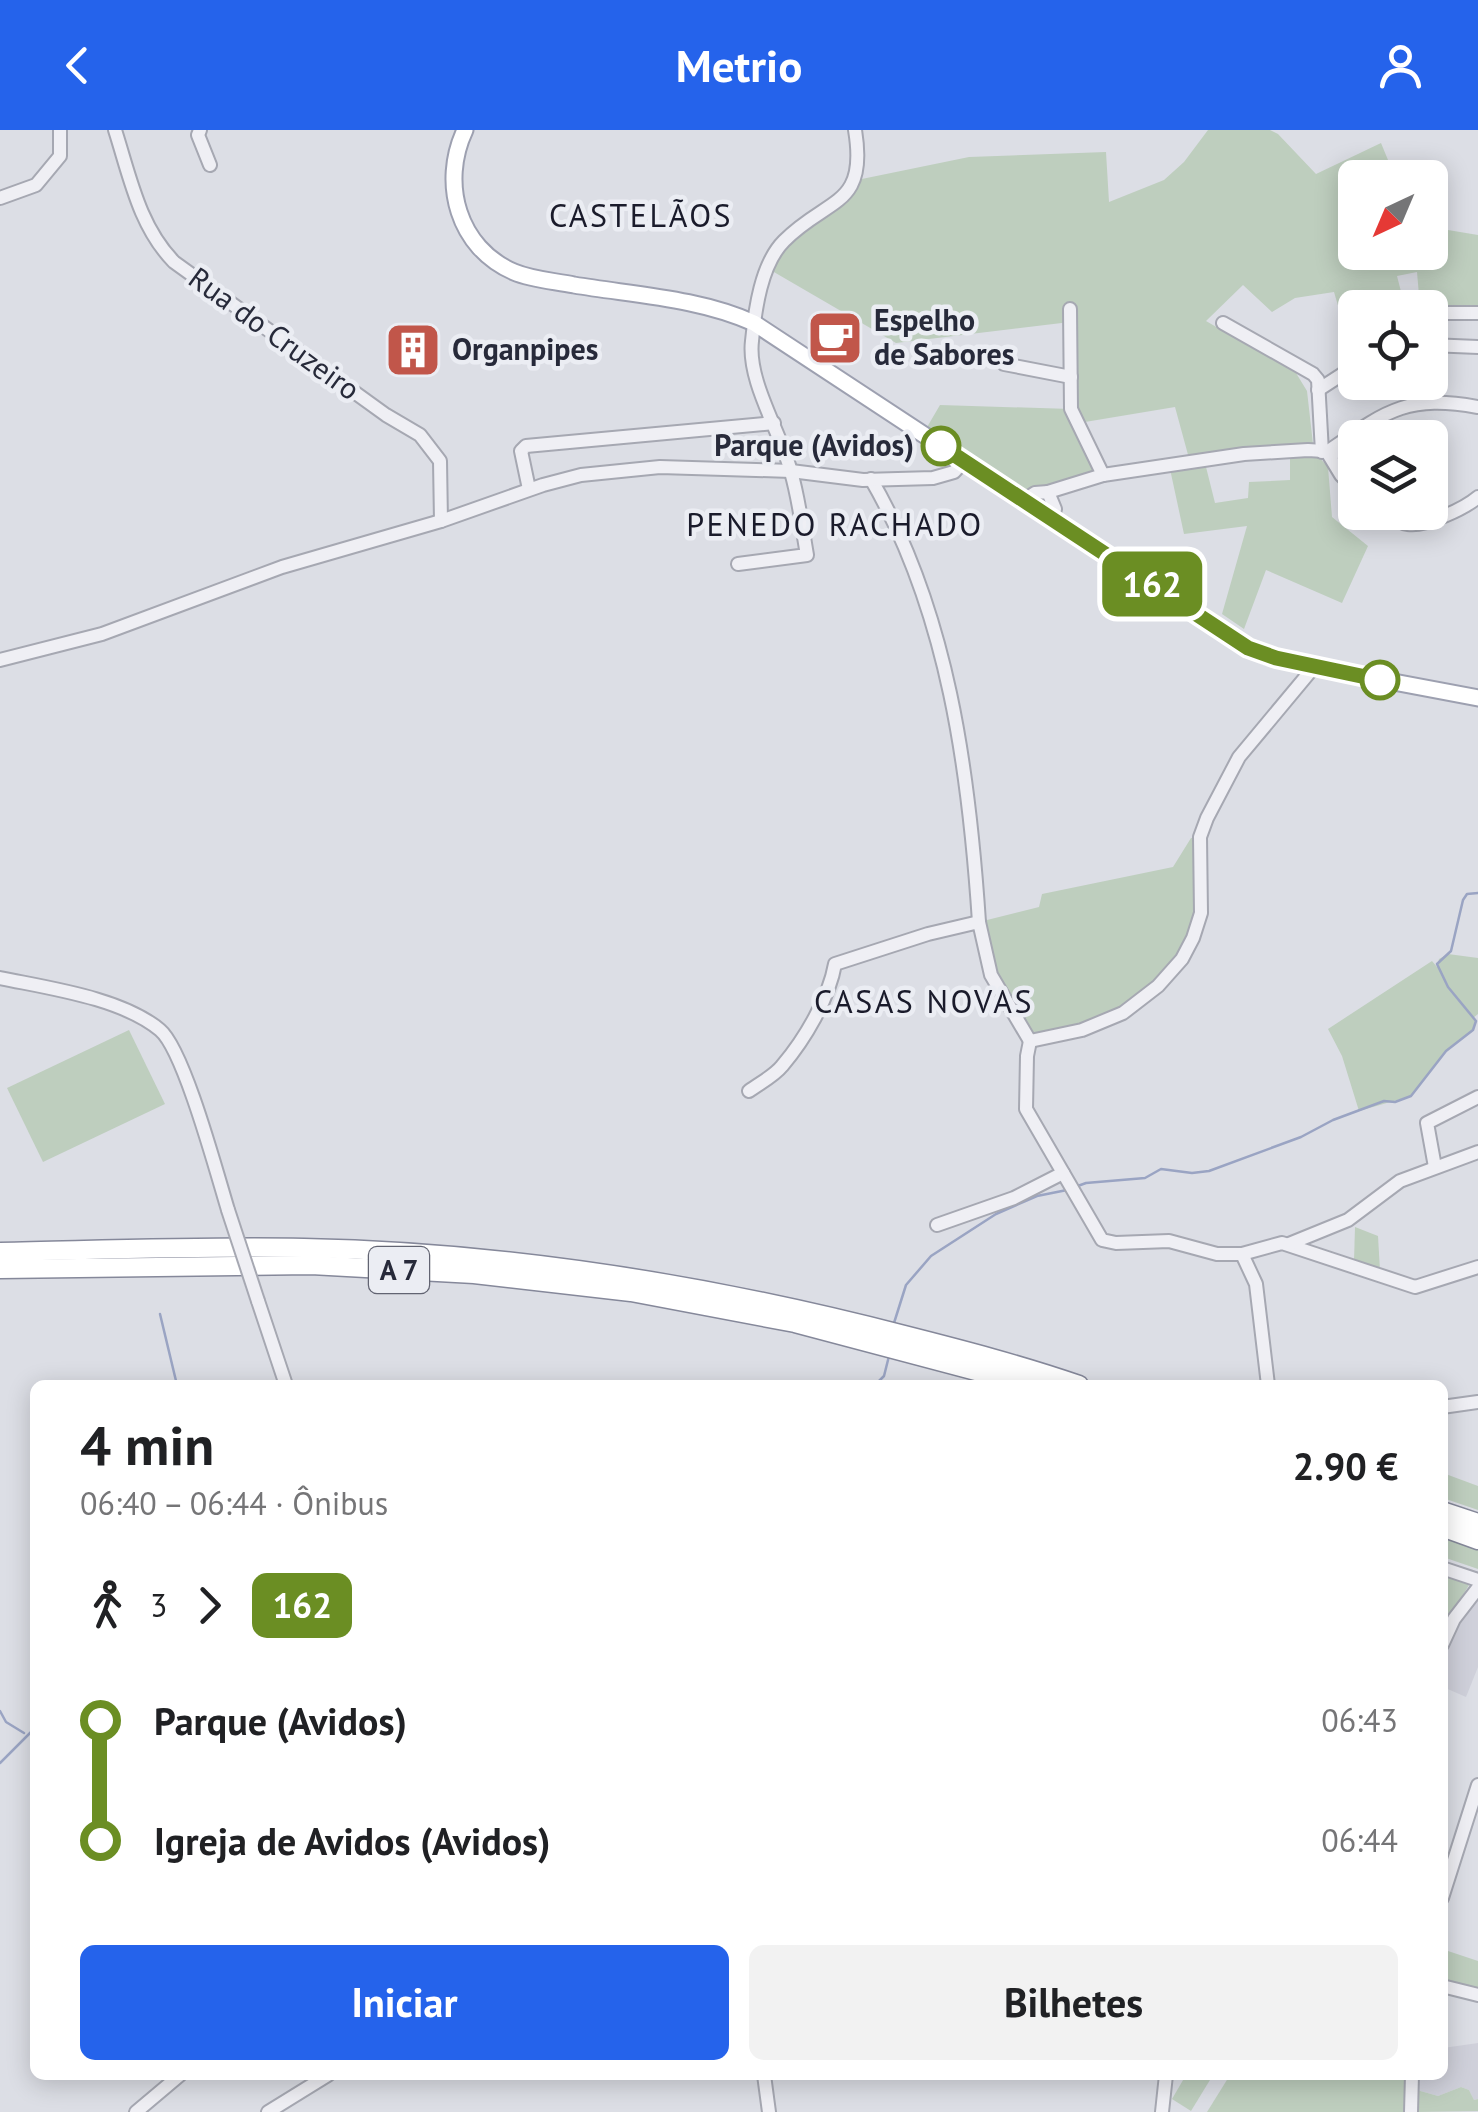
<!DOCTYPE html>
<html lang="pt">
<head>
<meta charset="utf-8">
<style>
	body { margin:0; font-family:"PT Sans",sans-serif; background:#f2f2f2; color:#202124; height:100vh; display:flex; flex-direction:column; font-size:38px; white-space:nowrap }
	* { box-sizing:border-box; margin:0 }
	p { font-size:32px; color:#757577 }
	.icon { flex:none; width:55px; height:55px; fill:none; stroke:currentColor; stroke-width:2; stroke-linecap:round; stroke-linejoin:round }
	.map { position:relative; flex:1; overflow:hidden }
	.panel { position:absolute; left:30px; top:1250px; width:1418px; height:700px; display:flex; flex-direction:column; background:#fff; border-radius:15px; box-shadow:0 5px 25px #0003 }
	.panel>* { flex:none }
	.badge { padding:0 20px; border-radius:15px; font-size:35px; line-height:65px }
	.needle { width:65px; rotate:224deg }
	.fabs { position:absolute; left:1338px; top:30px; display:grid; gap:20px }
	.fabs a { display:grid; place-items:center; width:110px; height:110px; border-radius:15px; background:#fff; box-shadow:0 5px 25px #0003; font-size:50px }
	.map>.badge { position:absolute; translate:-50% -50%; box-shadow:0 0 0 5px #fff }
	.legs { display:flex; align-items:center; gap:15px; height:110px; padding:0 50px; font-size:32px }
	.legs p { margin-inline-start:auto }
	.summary { display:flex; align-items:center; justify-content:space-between; height:170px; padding:0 50px }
	h1 { font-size:55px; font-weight:800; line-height:75px }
	.cta { display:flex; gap:20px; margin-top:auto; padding:20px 50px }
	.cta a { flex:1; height:115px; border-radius:15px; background:#2563eb; color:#fff; font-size:40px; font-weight:800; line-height:115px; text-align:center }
	.cta a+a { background:#f2f2f2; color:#202124 }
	ul { padding:0 50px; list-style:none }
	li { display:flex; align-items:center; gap:35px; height:120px; font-size:38px }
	li i { display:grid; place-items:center; width:15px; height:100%; margin:0 12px; background:currentColor }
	li i::after { content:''; width:25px; height:25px; margin:-12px; border:8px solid; border-radius:50%; background:#fff }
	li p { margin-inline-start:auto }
	li:first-child i { background:linear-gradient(#0000 50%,currentColor 0) }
	li:last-child i { background:linear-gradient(currentColor 50%,#0000 0) }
	header { display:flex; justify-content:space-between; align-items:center; height:130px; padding:0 50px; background:#2563eb; color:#fff; font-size:45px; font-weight:800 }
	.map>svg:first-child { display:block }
	.built { fill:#cfd0da }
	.green { fill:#becebe }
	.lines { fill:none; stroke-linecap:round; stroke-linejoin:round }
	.stream { stroke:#9aa4c3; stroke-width:2.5 }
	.minor-casing { stroke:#a6a8b2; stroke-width:16 }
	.major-casing { stroke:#9da0b0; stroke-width:19 }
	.highway-casing { stroke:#85889a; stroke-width:21 }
	.minor { stroke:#efeff4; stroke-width:12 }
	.major { stroke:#fff; stroke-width:15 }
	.highway { stroke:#fff; stroke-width:18 }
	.minor-bridge-casing { stroke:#a6a8b2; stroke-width:16; stroke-linecap:butt }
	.minor-bridge { stroke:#efeff4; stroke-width:12 }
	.line-1-casing { stroke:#fff; stroke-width:22 }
	.line-1 { stroke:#6b8e23; stroke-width:15 }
	.stop-1-dot { fill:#fff; stroke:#6b8e23; stroke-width:5 }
	.labels { text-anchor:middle; stroke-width:9; stroke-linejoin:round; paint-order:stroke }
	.shield { fill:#ebedf3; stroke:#626472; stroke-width:2.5 }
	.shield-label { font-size:28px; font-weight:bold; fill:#272a3a }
	.poi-label { font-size:30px; font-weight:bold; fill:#272a3a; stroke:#ebedf3; text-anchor:start }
	.street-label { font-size:30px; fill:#272a3a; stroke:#ebedf3 }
	.stop-label { font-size:30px; font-weight:bold; fill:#272a3a; stroke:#ebedf3; text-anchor:end }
	.neighbourhood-label { font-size:32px; letter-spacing:2.5px; fill:#1a1b2b; stroke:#ebedf3 }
</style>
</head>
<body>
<header><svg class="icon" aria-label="back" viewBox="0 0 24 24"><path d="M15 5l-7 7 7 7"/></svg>Metrio<svg class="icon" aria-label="person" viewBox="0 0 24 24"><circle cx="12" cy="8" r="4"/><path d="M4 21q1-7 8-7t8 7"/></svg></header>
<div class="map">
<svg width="1478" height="1982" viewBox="0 0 1478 1982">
	<rect width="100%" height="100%" fill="#dcdee5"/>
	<g class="built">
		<polygon points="1478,1467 1478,1537 1466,1567 1443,1557 1443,1530 1459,1489"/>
		<polygon points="1478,1913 1478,1969 1474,1970 1469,1960 1461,1957 1438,1966 1417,1960 1416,1945 1442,1945 1443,1918"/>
	</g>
	<g class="green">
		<polygon points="1208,0 1270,0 1278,4 1316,44 1381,13 1395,47 1355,48 1355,122 1430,122 1430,97 1478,105 1478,180 1420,177 1417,142 1397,146 1405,177 1355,178 1355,193 1344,196 1334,162 1295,168 1272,182 1243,155 1206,191 1296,243 1307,261 1313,314 1190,332 1175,277 1079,293 1103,345 1024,370 923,304 940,275 1071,279 1070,192 896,213 767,138 783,111 852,51 969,27 1106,22 1109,72 1164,50 1184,32"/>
		<polygon points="1317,325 1328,337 1332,387 1368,416 1342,473 1266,440 1244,499 1222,484 1247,396 1184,404 1170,339 1205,333 1215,373 1248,368 1249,352 1290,350 1290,326"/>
		<polygon points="1200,707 1201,783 1182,829 1123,883 1030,911 991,845 979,792 1039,777 1042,764 1173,737 1191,708"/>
		<polygon points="1448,824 1478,828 1478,884 1473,888 1476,891 1473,900 1446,921 1411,966 1359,981 1342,926 1328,899 1432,831 1437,837 1439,829"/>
		<polygon points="129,900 165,974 43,1032 7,958"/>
		<polygon points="1355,1097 1378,1106 1380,1141 1354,1131"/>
		<polygon points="1443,1343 1478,1356 1478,1380 1443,1368"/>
		<polygon points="1442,1405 1478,1418 1478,1439 1443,1427"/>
		<polygon points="1442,1444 1470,1453 1447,1493 1443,1491"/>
		<polygon points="1442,1819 1478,1831 1478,1861 1443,1852"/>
		<polygon points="1186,1945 1213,1945 1191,1981 1172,1969"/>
		<polygon points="1230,1945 1407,1945 1406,1982 1207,1982"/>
		<polygon points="1461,1957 1469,1960 1474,1970 1478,1969 1478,1981 1416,1982 1417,1960 1438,1966"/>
	</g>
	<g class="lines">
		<g class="stream">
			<polyline points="1075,1057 1086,1053 1145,1048 1161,1039 1192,1043 1209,1041 1301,1007 1333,990 1384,971 1395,972 1411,966 1446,921 1473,900 1476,891 1448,857 1437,834 1451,821 1463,770 1467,764 1478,763"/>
			<polyline points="160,1184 177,1255"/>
			<polyline points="894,1193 906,1155 931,1126 996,1084 1037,1066 1067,1060"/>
			<polyline points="875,1255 884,1246 889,1226"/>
			<polyline points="0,1581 6,1592 24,1603"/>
			<polyline points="0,1633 35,1598"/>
		</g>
		<g class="minor-casing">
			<g id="minor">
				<path d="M115,0C130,47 139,96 174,132L386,285L420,305L440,331L441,391"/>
				<polyline points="200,0 198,5 210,35"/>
				<polyline points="0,68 36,55 60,26 60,0"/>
				<polyline points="1070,179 1071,279 1103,345"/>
				<polyline points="1430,183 1478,183"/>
				<polyline points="1223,193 1313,244 1318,250 1322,322"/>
				<polyline points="1430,215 1478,217"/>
				<polyline points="1004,234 1071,247"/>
				<polyline points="1318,260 1355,236"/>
				<path d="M1327,322C1385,282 1405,264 1478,277"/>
				<polyline points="1327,322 1341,345 1355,359"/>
				<path d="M871,349C948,482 969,641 979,792"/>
				<polyline points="529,359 521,321 526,316 774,293"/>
				<polyline points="1048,362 1103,345 1244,324 1308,320 1355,323"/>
				<polyline points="1024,370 1035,363 1048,362 1055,379 1052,389"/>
				<path d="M1386,382C1393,387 1400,393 1408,394C1426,397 1465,378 1478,367"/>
				<path d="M738,434L807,425C802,397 799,369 791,342C781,303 747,251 752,211C755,180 761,134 784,111C827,67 868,78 855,0"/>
				<polyline points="0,530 102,504 282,437 441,391 543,355 581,345 660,337 791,341 863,350 933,348 954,342 964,331"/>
				<path d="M0,848C48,858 122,868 160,900C184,920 217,1044 228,1080"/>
				<polyline points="1030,911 1027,926 1026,979 1102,1110 1116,1113 1169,1111 1217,1124 1242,1124 1282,1113 1415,1157 1478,1137"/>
				<polyline points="1030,911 1082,900 1123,883 1158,856 1182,829 1193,808 1201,783 1200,707 1207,688 1239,627 1314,537"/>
				<path d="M749,961C760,953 774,946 782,936C805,909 829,868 835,834L928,804L979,792L991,845L1030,911"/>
				<polyline points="1435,1037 1427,993 1478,967"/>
				<polyline points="937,1095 1014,1068 1063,1043"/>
				<polyline points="1289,1114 1348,1090 1400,1051 1478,1022"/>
				<polyline points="1242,1124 1256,1154 1268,1255"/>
				<polyline points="258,1171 286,1255"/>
				<polyline points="1442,1277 1478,1272"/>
				<polyline points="1442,1438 1478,1450"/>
				<polyline points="1442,1515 1454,1489 1478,1458"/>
				<polyline points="1442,1768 1478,1655"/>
				<polyline points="1442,1856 1478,1865"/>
				<polyline points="764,1945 769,1982"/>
				<polyline points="136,1982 180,1945"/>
				<polyline points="268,1982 328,1945"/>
				<polyline points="1162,1982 1166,1945"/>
				<polyline points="1411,1982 1412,1945"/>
			</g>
		</g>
		<g class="major-casing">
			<path id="major" d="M465,0C440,53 458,118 514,142C533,150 555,151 574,155C634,165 699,168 754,193L1248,518L1267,526L1314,537L1478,568"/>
		</g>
		<g class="highway-casing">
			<g id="highway">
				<path d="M0,1122C101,1120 203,1116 304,1118C507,1122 707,1154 904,1205C963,1220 1021,1235 1079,1255"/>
				<polyline points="0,1139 311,1135 474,1144 631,1162 795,1193 1029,1255"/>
				<polyline points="1442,1381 1478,1393"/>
				<polyline points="1442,1397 1478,1410"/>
			</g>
		</g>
		<use href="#minor" class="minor"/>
		<use href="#major" class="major"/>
		<use href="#highway" class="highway"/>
		<g class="minor-bridge-casing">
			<polyline id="minor-bridge" points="228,1080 258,1171"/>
		</g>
		<use href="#minor-bridge" class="minor-bridge"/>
	</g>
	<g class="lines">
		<g class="line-1-casing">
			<polyline id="line-1" points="941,316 1248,518 1276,528 1380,550"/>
		</g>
		<use href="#line-1" class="line-1"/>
	</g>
	<defs>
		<g id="cafe-square" transform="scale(2.875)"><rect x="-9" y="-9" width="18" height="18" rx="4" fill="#c1564a" stroke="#ebedf3"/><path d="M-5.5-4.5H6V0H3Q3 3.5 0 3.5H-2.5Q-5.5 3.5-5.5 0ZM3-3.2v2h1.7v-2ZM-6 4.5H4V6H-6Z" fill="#fff"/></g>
		<g id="building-square" transform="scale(2.875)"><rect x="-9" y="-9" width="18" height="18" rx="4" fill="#c1564a" stroke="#ebedf3"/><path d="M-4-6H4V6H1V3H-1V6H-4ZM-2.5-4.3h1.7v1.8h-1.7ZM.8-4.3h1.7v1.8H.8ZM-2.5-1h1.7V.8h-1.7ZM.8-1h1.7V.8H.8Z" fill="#fff"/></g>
	</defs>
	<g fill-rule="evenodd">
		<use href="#cafe-square" x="835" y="208"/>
		<use href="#building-square" x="413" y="220"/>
	</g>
	<g class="stop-1-dot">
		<circle cx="941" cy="316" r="18"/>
		<circle cx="1380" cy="550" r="18"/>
	</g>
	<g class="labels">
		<rect class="shield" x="369" y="1117" width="60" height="46" rx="8"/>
		<g class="shield-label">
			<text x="399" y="1150">A 7</text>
		</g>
		<g class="poi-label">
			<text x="874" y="201">Espelho<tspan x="874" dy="34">de Sabores</tspan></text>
			<text x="452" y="230">Organpipes</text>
		</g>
		<g class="street-label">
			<text transform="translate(274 204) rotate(36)" y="10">Rua do Cruzeiro</text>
		</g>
		<g class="stop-label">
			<text x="914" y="326">Parque (Avidos)</text>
		</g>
		<g class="neighbourhood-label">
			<text x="641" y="97">CASTELÃOS</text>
			<text x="835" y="406">PENEDO RACHADO</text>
			<text x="924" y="883">CASAS NOVAS</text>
		</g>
	</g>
</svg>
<div class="fabs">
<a><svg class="needle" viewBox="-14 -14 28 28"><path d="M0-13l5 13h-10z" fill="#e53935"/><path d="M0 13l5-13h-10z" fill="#757577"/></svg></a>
<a><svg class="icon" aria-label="locate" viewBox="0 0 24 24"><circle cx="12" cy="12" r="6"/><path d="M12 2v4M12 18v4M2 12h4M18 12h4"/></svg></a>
<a><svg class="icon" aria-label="layers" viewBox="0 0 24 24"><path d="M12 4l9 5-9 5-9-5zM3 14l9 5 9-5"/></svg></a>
</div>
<b class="badge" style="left:1152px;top:454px;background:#6b8e23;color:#fff">162</b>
<section class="panel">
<div class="summary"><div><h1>4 min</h1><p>06:40 – 06:44 · Ônibus</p></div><b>2.90 €</b></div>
<div class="legs"><svg class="icon" aria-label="walk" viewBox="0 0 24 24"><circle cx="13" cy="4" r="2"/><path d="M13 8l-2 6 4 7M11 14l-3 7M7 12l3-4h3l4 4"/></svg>3<svg class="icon" aria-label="forward" viewBox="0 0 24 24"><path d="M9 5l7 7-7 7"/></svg><b class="badge" style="background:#6b8e23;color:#fff">162</b></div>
<ul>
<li><i style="color:#6b8e23"></i><b>Parque (Avidos)</b><p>06:43</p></li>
<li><i style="color:#6b8e23"></i><b>Igreja de Avidos (Avidos)</b><p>06:44</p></li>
</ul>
<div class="cta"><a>Iniciar</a><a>Bilhetes</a></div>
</section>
</div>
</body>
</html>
